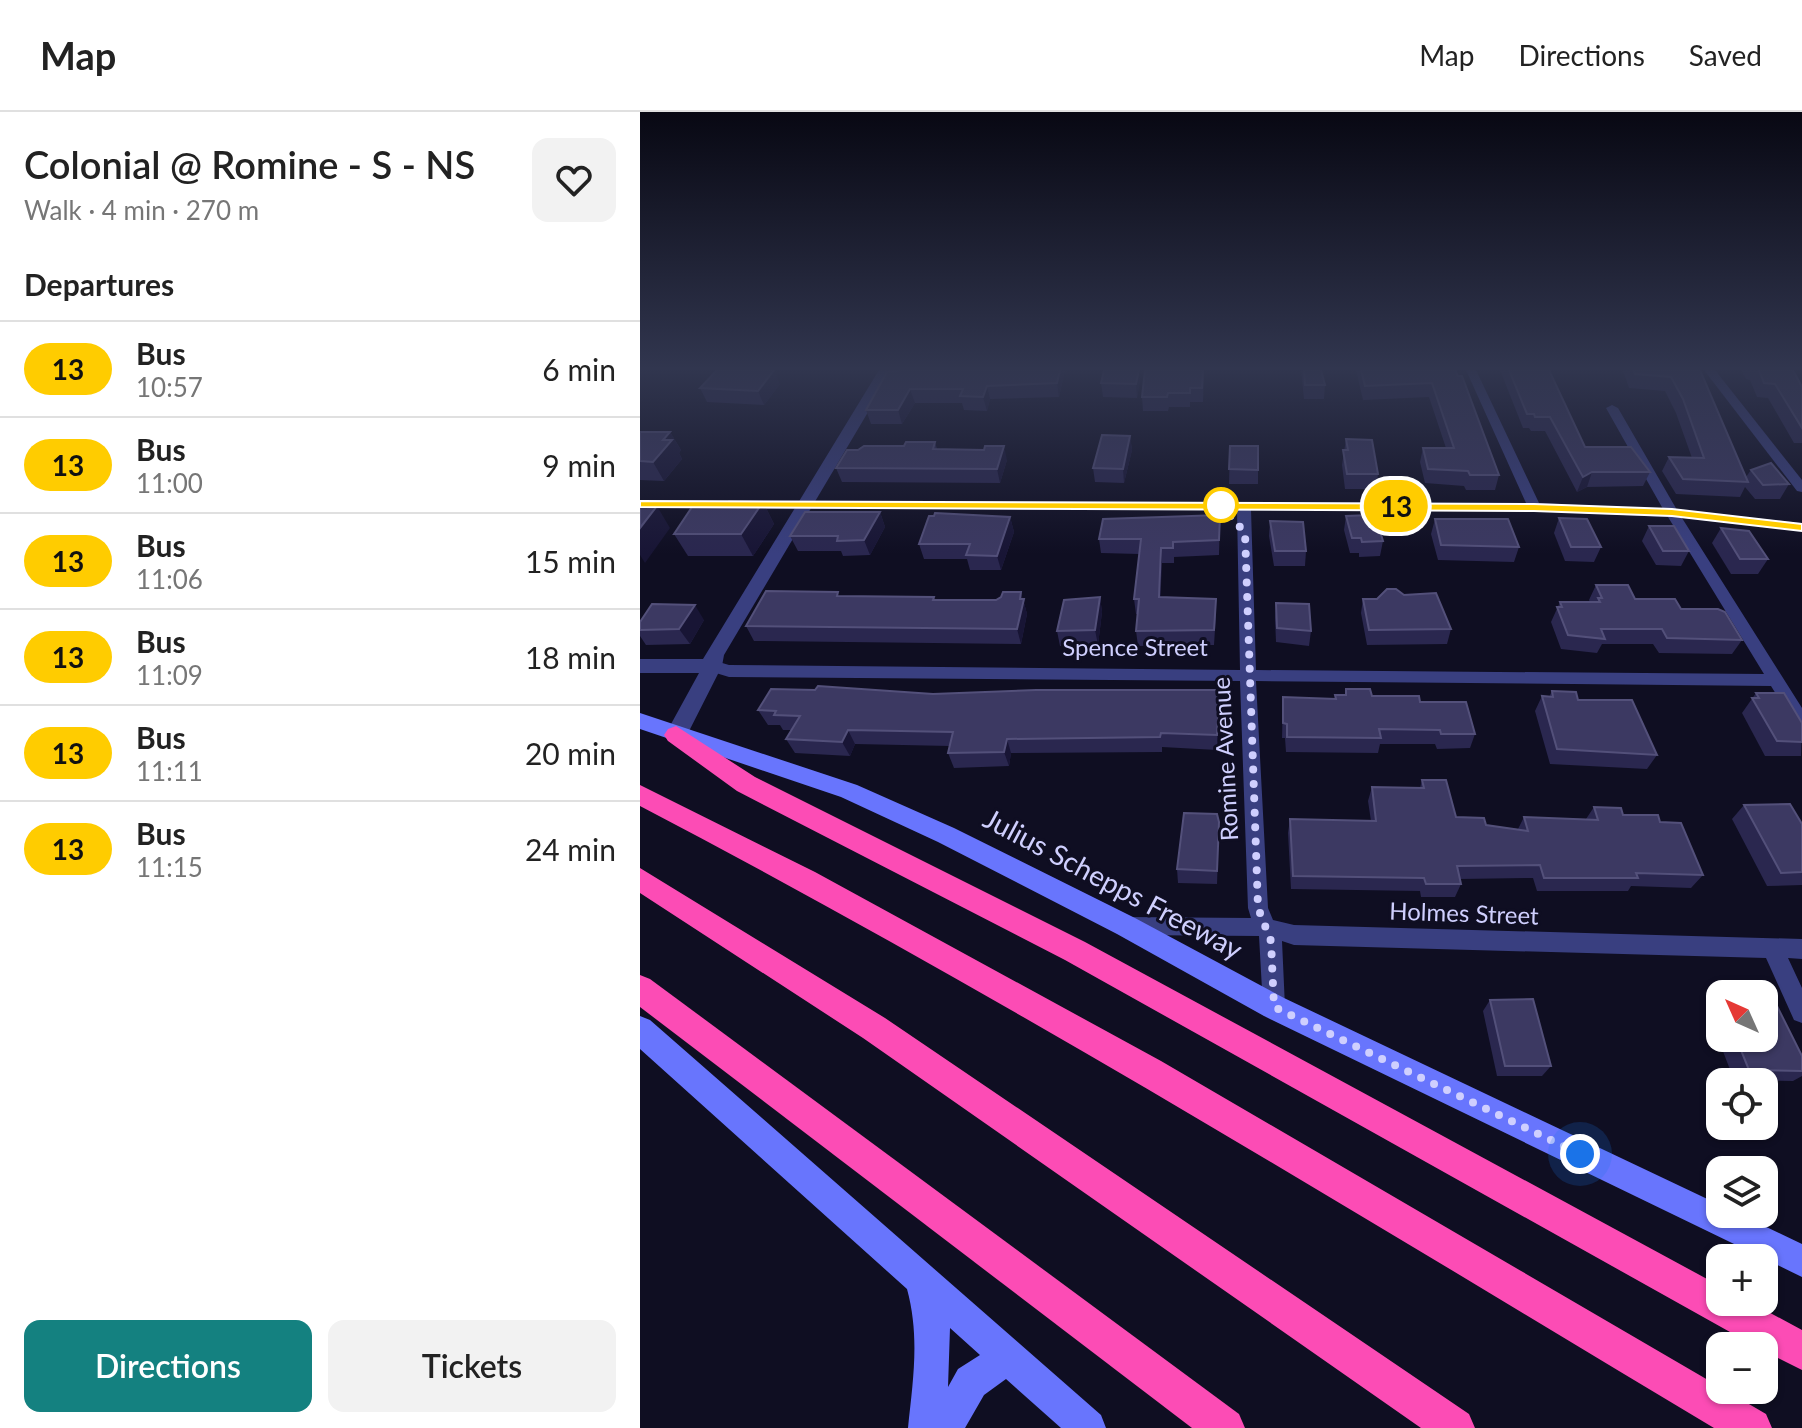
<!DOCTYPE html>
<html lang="en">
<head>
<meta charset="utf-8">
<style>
	body { margin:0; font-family:Lato,sans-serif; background:#f2f2f2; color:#222; height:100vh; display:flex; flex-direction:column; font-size:30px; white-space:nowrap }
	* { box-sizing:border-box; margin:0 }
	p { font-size:26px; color:#767676 }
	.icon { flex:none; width:44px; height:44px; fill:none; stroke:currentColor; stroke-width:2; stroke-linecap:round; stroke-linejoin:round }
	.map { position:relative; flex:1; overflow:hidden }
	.sheet { display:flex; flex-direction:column; background:#fff; width:640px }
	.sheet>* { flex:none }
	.badge { padding:0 16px; border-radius:26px; font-size:28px; line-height:52px }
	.needle { width:52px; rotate:315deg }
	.fabs { position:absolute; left:1066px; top:868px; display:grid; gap:16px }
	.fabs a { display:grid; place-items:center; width:72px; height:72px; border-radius:16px; background:#fff; box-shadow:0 2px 6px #0004; font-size:40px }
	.you { position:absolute; width:40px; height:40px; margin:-20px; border:6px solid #fff; border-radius:50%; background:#1a73e8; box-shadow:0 0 0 12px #1a73e833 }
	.map>.badge { position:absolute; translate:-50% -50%; box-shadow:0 0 0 4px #fff }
	h2 { padding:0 24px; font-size:30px; line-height:72px }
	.round { display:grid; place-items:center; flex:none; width:84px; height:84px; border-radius:16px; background:#f2f2f2 }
	.headline { display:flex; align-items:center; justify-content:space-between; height:136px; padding:0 24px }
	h1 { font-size:38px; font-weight:600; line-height:60px }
	.action { display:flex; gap:16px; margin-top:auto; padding:16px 24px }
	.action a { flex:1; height:92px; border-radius:16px; background:#148180; color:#fff; font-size:32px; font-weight:600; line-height:92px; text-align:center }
	.action a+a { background:#f2f2f2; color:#222 }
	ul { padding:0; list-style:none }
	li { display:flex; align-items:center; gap:24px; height:96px; padding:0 24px; border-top:2px solid #e0e0e0 }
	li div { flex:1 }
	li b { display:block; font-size:30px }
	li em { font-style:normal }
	li .badge { min-width:88px; font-weight:700; text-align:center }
	header { display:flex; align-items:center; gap:48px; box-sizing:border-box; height:112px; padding:0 40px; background:#fff; border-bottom:2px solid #e0e0e0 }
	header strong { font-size:38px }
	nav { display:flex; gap:44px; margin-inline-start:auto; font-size:28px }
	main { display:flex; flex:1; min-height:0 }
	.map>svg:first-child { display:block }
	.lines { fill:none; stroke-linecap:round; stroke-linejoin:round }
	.minor { fill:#393f80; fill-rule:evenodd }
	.tertiary { fill:#393f80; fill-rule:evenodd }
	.secondary { fill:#6875fd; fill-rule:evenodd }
	.motorway { fill:#fc4cb5; fill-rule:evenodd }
	.wall { fill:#2a274f }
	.shaded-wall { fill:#181535 }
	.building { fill:#3c3962; stroke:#53507a; stroke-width:2 }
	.line { fill:#fc0; stroke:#fff; stroke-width:2 }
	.walk { stroke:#cfcffe; stroke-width:8; stroke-dasharray:0 14.4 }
	.stop-dot { fill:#fff; stroke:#fc0; stroke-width:4 }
	.labels { text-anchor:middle; stroke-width:6; stroke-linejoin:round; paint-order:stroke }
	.street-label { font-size:24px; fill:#cfcffe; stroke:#0f0e22 }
	.near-street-label { font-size:28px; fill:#cfcffe; stroke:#0f0e22 }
</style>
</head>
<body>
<header>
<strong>Map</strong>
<nav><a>Map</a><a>Directions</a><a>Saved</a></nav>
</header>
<main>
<section class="sheet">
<div class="headline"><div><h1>Colonial @ Romine - S - NS</h1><p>Walk · 4 min · 270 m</p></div><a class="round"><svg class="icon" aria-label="heart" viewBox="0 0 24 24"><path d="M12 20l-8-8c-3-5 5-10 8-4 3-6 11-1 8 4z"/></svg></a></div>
<h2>Departures</h2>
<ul>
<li><span class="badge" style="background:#fc0;color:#111">13</span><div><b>Bus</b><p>10:57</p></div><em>6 min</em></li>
<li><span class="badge" style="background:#fc0;color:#111">13</span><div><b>Bus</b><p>11:00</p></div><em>9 min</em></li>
<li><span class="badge" style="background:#fc0;color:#111">13</span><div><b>Bus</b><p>11:06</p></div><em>15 min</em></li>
<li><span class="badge" style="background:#fc0;color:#111">13</span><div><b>Bus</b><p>11:09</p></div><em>18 min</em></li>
<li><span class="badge" style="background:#fc0;color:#111">13</span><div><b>Bus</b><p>11:11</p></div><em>20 min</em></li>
<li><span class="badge" style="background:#fc0;color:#111">13</span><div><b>Bus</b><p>11:15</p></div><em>24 min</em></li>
</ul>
<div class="action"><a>Directions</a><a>Tickets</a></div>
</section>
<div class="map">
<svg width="1162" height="1316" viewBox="0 0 1162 1316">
	<rect width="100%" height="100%" fill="#0f0e22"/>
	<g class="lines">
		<g class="minor">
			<path d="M826,258H836L899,391L1023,397L966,296L972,293L978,296L1037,398L1162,411V419L1042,406L1162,596V616L1156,614L1131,574L616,569L628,796L633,808L654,813L1162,827V847L1148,846L1162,876V911L1154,908L1126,846L654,833L642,829L645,895L642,903L634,906L626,903L623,895L619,824L486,823L479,821L476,814L479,807L486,805L611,806L608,796L600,569L89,565L66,558L64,554L72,548L89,553L600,558L597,398L0,396V388L886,391ZM611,398L894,399L1028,405L1124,562L616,558Z"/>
			<polygon points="1064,258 1075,258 1162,368 1162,380 1157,379"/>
		</g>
		<polygon class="tertiary" points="239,258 253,258 84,543 82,554 44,629 28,629 25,623 59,561 0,561 0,547 63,547"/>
		<g class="secondary">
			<polygon points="0,601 217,673 314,716 495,806 644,886 1080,1093 1080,1102 1099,1102 1162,1132 1162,1165 624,904 477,822 298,730 201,685 0,617"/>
			<path d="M0,904L10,908L461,1303L466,1316H421L366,1267L344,1283L325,1316H268C273,1268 280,1225 267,1177L0,937ZM310,1216L340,1243L318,1257L308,1275Z"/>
		</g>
		<g class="motorway">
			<polygon points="36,614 115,665 445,830 1080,1174 1080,1190 1110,1190 1162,1218 1162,1258 1124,1239 1124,1234 1115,1234 425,848 97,679 28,629 24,623 28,617"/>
			<path d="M0,673L175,760L521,949L1080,1275V1278H1085L1126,1302L1132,1316H1074C719,1103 367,886 0,694Z"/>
			<polygon points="0,756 245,906 829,1302 835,1316 781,1316 223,926 0,781"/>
			<polygon points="0,863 10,867 599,1302 605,1316 552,1316 0,895"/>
		</g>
	</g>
	<g class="wall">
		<polygon points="266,258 425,258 419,285 350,287 347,299 324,298 322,291 275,291 262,312 231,312 226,298"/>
		<polygon points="564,258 563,290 550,290 550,295 529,295 528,299 503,299 502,285"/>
		<polygon points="661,258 681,258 685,273 684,287 664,287"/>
		<polygon points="716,258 815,258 859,363 855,378 826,378 824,374 785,371 780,350 783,336 806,336 789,285 723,288"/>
		<polygon points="860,258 909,258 945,335 1010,360 1003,374 947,375 937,380 905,319 891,319 889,316 883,316"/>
		<polygon points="983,258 1060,258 1106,365 1111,358 1149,372 1140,387 1115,387 1105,375 1100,385 1036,382 1022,359 1029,345 1052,346 1036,301 1025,279 989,276"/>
		<polygon points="1101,258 1153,258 1162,275 1162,331 1154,331 1128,286 1117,285 1110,268 1106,267"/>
		<polygon points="500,268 497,286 463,285 461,271"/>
		<polygon points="140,272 124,293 67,290 60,276"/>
		<polygon points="0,320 30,320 41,338 39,341 42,347 24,369 0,368"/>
		<polygon points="490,324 492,338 484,371 455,370 453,356"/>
		<polygon points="706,327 738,362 736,377 705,377 702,353"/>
		<polygon points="295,330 297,337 367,348 360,371 202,370 196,356 218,338"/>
		<polygon points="590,334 618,334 618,372 589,372"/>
		<polygon points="123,390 134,412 113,444 48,444 34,422 85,395"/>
		<polygon points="240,400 245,415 230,443 203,444 201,439 158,439 150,424"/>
		<polygon points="580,403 579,443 534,445 534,451 522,451 520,485 576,502 574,533 498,534 496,519 498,502 496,502 494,487 499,442 461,441 459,427"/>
		<polygon points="706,404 733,412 743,429 740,444 719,445 719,441 710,441 704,418"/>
		<polygon points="370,405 374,420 361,458 330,458 327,447 284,447 279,432"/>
		<polygon points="919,406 961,435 954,450 925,449 914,421"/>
		<polygon points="795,407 879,435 874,450 798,448 791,422"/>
		<polygon points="630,409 666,439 665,454 634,454 629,424"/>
		<polygon points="1009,414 1049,439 1041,454 1016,453 1002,429"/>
		<polygon points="1081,416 1128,447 1118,462 1091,462 1072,431"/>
		<polygon points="956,473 995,487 1041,497 1102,528 1092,542 1019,541 1013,532 962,532 957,541 921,537 911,510 920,490 950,490 949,488"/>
		<polygon points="200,484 294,485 295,488 383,487 387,502 381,532 114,529 106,514"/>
		<polygon points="460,485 462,500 458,533 420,534 417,519"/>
		<polygon points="723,487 811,517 807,532 727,533 721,501"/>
		<polygon points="636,491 671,519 669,534 636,530 635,506"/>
		<polygon points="64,508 50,532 6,533 0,524 0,510"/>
		<polygon points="706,577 732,584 780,590 835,622 830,636 797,637 795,632 740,632 738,641 646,640 645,626 642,626 643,585 695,587 695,583 705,583"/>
		<polygon points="912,579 938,588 1017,643 1007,657 910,652 895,599 902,584 909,585"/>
		<polygon points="1116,581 1162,611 1161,644 1125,644 1102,601"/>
		<polygon points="293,582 580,593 577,638 522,635 522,640 371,641 369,654 314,656 308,641 310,634 215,632 210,644 155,641 146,627 152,618 143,618 140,613 128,613 118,598"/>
		<polygon points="782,668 816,705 846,713 878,717 884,705 946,707 954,695 983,703 1020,710 1063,763 1051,776 991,774 988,779 897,779 893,766 820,767 821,772 815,785 781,785 780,779 651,777 648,721 650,707 731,709 728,689 732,675 780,676"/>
		<polygon points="1104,693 1162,712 1162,773 1127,774 1092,707"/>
		<polygon points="579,710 577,772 538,771 537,757"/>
		<polygon points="1084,881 1131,882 1162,944 1162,964 1153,969 1094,968 1079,929 1083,926 1124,926 1124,882 1083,882"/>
		<polygon points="1080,884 1080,916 1071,892"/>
		<polygon points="850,888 911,954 902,964 857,964 843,899"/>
	</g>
	<g class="shaded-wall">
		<polygon points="134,258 140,272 124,293 118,279"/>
		<polygon points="420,258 425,258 419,285 417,271"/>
		<polygon points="499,258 500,268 497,286 496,272"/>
		<polygon points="347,274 350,287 347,299 343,285"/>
		<polygon points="270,277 275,291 262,312 258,298"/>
		<polygon points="30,320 41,338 39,341 42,347 24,369 13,350 23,328"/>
		<polygon points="490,324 492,338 484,371 483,357"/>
		<polygon points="364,334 367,348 360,371 357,357"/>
		<polygon points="952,360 947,375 937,380 943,365"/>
		<polygon points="123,390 134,412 113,444 101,422"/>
		<polygon points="17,394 30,416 5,451 0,443 0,416"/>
		<polygon points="240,400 245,415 230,443 224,428"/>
		<polygon points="370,405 374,420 361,458 357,444"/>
		<polygon points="521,436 522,451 520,500 519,485"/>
		<polygon points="381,480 387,502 381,532 377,517"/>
		<polygon points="460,485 462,500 458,533 455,518"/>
		<polygon points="55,493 64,508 50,532 39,517"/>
		<polygon points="580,578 580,593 577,638 577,623"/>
		<polygon points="208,618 215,632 210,644 202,630"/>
		<polygon points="367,627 371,641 369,654 364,640"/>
	</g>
	<g class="building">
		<polygon points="77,258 134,258 118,279 60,276"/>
		<polygon points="266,258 420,258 417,271 347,274 343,285 320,284 323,277 270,277 258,298 226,298 247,260"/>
		<polygon points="464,258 499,258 496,272 461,271"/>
		<polygon points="505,258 563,258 562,276 550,276 550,281 528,281 527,285 502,285"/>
		<polygon points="664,258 681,258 685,273 665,273"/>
		<polygon points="721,258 815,258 818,264 822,264 859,363 830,363 828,359 788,357 783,336 814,336 792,271 725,274"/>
		<polygon points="869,258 909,258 945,335 991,335 1010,360 952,360 943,365 910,305 895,305 894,302 887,302"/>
		<polygon points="993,258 1060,258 1108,370 1043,367 1029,345 1064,346 1043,287 1031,265 995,262"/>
		<polygon points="1119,258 1153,258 1162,275 1162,316 1135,272 1124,271"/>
		<polygon points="0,320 30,320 23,328 32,328 13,350 0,349"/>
		<polygon points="462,323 490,324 483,357 453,356"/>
		<polygon points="706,327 732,328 738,362 707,362 703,338 708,338"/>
		<polygon points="266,330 295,330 293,337 344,338 345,334 364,334 357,357 196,356 207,338 218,338 224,334 264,334"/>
		<polygon points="590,334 618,334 618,358 589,357"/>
		<polygon points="1131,351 1149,372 1123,373 1111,358"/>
		<polygon points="89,389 123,390 101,422 34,422 52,395 85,395"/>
		<polygon points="0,394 17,394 0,416"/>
		<polygon points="165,400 240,400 224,428 197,429 198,424 150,424"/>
		<polygon points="295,401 370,405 357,444 326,443 330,432 279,432 289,404 294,404"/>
		<polygon points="580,403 579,428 533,430 533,436 521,436 519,485 576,487 574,518 496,519 499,487 494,487 501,427 459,427 463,407"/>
		<polygon points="731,403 733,412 738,412 743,429 722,430 721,426 712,426 706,404"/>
		<polygon points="919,406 947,407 961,435 931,435"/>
		<polygon points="795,407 868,407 879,435 801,433"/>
		<polygon points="630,409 663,410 666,439 635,439"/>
		<polygon points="1009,414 1034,414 1049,439 1023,439"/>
		<polygon points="1081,416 1109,419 1128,447 1100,447"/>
		<polygon points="956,473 988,473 995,487 1035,487 1041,497 1078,497 1085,500 1102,528 1027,526 1022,517 961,517 965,527 928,523 917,495 922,495 920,490 960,490 958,486 962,486"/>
		<polygon points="747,477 756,477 764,483 796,481 811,517 729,518 723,487 737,487"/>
		<polygon points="126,479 198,480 197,484 294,485 293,488 356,488 361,485 363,480 381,480 380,487 384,487 377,517 106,514"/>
		<polygon points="460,485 455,518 417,519 424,488"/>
		<polygon points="636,491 669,492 671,519 637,516"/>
		<polygon points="12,492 55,493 39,517 0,518 0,510"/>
		<polygon points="178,574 293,582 396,578 580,578 577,623 521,621 520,625 367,627 364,640 308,641 313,620 208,618 202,630 146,627 160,604 134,603 136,599 118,598 131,577 175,578"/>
		<polygon points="706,577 730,577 732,584 779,584 780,590 826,590 835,622 801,622 800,618 739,617 741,626 647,625 647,612 643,611 643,585 696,587 695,583 706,583"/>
		<polygon points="912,579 936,580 938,588 992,588 1017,643 917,637 902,584 913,585"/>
		<polygon points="1116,581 1144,581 1162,611 1162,630 1137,629 1112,586 1119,586"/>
		<polygon points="782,668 806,668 816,705 844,706 846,713 888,719 884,705 958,708 954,695 981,696 983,703 1018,703 1020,710 1041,711 1063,763 996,761 998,766 904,766 900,753 817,754 821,772 786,772 784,766 653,764 650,707 736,709 732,675 784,676"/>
		<polygon points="1150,692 1162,712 1162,760 1141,761 1104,693"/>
		<polygon points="544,701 577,702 579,710 577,759 537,757"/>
		<polygon points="1084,881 1131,882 1162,944 1162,959 1109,958 1096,926 1124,926 1124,882 1085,882"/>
		<polygon points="893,887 911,954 865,954 850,888"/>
	</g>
	<linearGradient id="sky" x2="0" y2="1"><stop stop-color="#080813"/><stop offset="0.58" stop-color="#31364f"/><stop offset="1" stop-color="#31364f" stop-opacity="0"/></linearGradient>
	<rect width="1162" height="442" fill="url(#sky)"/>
	<polygon class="line" points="0,389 894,392 1032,397 1162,412 1162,419 1032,404 894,399 0,395"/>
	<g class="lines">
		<polyline class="walk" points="581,393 605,421 618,796 631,829 634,895 940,1042"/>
	</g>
	<circle class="stop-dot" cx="581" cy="393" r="16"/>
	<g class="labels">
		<g class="street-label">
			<text x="495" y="544">Spence Street</text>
			<text transform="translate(586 647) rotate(-93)" y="8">Romine Avenue</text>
			<text transform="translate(824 802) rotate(2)" y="8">Holmes Street</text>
		</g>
		<g class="near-street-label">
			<text transform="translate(473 772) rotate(28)" y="10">Julius Schepps Freeway</text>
		</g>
	</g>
</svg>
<div class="fabs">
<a><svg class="needle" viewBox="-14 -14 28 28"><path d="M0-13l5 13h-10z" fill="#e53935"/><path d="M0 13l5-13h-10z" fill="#767676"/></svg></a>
<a><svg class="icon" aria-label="locate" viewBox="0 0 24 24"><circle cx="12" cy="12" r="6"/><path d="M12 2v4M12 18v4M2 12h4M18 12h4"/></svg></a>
<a><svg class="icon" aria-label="layers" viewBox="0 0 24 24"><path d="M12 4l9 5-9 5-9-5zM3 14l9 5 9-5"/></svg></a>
<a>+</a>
<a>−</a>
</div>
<div class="you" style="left:940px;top:1042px"></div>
<b class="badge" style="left:756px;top:394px;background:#fc0;color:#111">13</b>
</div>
</main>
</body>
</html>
